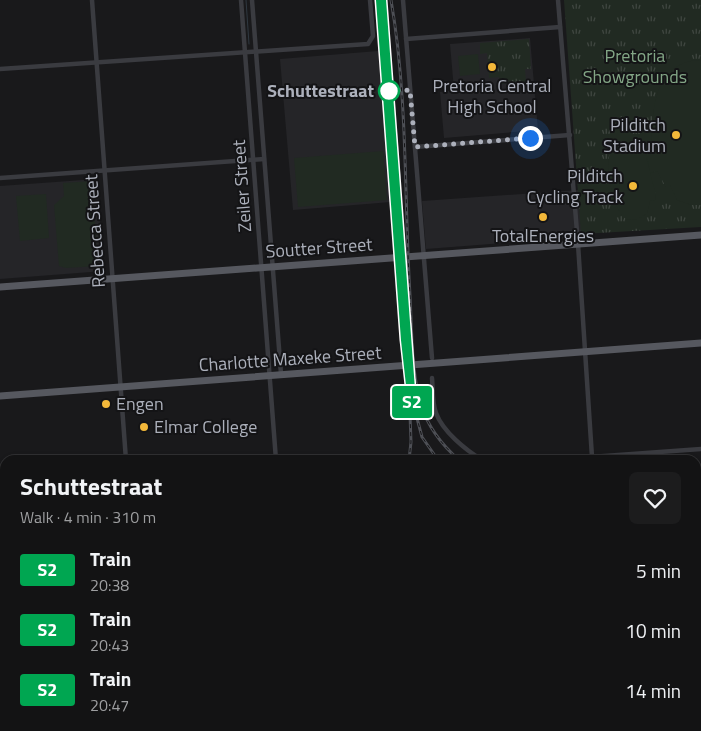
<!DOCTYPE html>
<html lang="en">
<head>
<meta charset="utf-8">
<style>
	body { margin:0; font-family:"Titillium Web",sans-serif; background:#1c1c1d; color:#f1f3f6; height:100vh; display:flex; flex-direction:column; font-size:19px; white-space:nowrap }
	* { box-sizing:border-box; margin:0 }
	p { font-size:16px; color:#9d9ea0 }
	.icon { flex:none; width:28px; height:28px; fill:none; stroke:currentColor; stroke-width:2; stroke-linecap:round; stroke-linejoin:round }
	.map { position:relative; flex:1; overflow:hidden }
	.drawer { position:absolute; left:0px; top:455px; width:701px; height:276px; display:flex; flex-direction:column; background:#131314; border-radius:15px 15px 0 0; box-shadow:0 1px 4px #0004,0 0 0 1px #323234 }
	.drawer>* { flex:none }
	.badge { padding:0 10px; border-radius:4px; font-size:18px; line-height:32px }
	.you { position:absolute; width:25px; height:25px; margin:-12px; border:4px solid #fff; border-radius:50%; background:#1a73e8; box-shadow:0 0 0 8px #1a73e833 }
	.map>.badge { position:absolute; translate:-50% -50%; box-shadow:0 0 0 2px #fff }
	.round { display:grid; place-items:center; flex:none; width:52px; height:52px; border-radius:8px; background:#1c1c1d }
	.head { display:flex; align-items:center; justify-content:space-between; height:85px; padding:0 20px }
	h1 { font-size:24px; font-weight:700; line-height:38px }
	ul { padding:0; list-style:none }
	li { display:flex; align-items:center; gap:15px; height:60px; padding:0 20px }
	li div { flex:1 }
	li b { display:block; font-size:19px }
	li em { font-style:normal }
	li .badge { min-width:55px; font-weight:700; text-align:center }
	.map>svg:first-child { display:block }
	.built { fill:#252528 }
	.grass { fill:url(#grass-tufts) }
	.pitch { fill:#212a22 }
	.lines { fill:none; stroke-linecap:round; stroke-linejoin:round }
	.stream { stroke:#2f3840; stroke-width:1 }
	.street { stroke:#3a3b40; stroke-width:4.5 }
	.primary { stroke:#56585f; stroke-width:7 }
	.rail-casing { stroke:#4d4f55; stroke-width:3 }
	.rail { stroke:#141416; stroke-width:1; stroke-dasharray:4; stroke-linecap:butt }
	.line-casing { stroke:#fff; stroke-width:11 }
	.line { stroke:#00a651; stroke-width:8 }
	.walk { stroke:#acb0bb; stroke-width:5; stroke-dasharray:0 9 }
	.poi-dot { fill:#f3b83a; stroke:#141416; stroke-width:2 }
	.stop-dot { fill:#fff; stroke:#00a651; stroke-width:2.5 }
	.labels { text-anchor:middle; stroke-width:4; stroke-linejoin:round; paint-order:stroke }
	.park-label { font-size:18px; fill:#83a686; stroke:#141416 }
	.poi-label { font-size:18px; fill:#acb0bb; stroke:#141416 }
	.stop-label { font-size:18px; font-weight:bold; fill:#acb0bb; stroke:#141416; text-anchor:end }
	.street-label { font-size:18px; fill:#acb0bb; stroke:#141416 }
</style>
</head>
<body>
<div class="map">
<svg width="701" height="731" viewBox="0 0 701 731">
	<defs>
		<pattern id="grass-tufts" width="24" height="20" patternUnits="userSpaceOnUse" patternTransform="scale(1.25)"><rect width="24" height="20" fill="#212a22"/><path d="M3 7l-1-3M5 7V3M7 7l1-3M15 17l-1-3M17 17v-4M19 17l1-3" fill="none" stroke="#3f4640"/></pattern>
	</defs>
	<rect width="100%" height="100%" fill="#19191b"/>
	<g class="built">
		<polygon points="530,38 538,130 444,138 440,92 454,90 450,44"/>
		<polygon points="378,51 391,202 293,210 280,59"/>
		<polygon points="97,179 104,271 0,279 0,186"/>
		<polygon points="578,190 582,237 426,249 422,201"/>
		<polygon points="696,491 701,491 701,731 324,731 324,726 696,726"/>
		<polygon points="5,725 5,726 314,726 314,731 0,731 0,726"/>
	</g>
	<g class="grass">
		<polygon points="564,0 701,0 701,227 581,234"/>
		<polygon points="529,39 531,69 525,69 526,82 500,84 499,77 489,78 487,53 480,54 480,43"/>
	</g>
	<g class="pitch">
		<polygon points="478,54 480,74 460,76 458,56"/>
		<path d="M698,60L701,61V205H691L677,200L670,185L666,187L657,171L650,173L656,194L655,200L650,201L647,213L637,220L626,219C613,210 605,168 610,153L621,148L635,149L646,158L650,171L646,150L652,149C652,114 652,64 698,60Z"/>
		<polygon points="383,151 387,200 298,207 294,158"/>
		<polygon points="92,181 98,266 66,268 59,266 54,205 64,196 63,183"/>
		<polygon points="46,194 49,238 20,241 16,196"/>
	</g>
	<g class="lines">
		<polyline class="stream" points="246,0 249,44"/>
		<g class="street">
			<polyline points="92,0 126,460"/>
			<polyline points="241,0 276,460"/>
			<polyline points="252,0 281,374"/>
			<polyline points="403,0 432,358"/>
			<polyline points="558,0 578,244 592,457"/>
			<polyline points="406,39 560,27"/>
			<polyline points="0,69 368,44 373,36 370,0"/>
			<polyline points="415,147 570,135"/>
			<polyline points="0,178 264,159"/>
			<path d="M432,378C433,389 432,402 436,413C443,432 466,450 482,460"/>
			<polyline points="549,460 701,449"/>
			<polyline points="0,503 5,503"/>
			<polyline points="696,593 701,586"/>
			<polyline points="148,726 150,731"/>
			<polyline points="491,726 492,731"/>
			<polyline points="613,731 613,726"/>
		</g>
		<g class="primary">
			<polyline points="0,287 701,235"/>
			<polyline points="0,396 701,343"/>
		</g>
		<g class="rail-casing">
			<g id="rail">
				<polyline points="380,0 381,20"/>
				<path d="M391,0C408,97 404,197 410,295C412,331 411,370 421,405C428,427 442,445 459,460"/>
				<polyline points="386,10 399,177"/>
				<polyline points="395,170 399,224"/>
				<polyline points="396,217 409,388 422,437 438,460"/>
				<polyline points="409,460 411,442 410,415"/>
				<polyline points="696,471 701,471"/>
				<polyline points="696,480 701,479"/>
				<polyline points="0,623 5,622"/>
				<polyline points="0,631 5,630"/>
			</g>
		</g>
		<use href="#rail" class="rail"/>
	</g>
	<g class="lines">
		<g class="line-casing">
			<polyline id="line" points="380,0 405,340 412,403 382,0"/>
		</g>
		<use href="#line" class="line"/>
		<polyline class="walk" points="389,91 410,90 415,147 530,138"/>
	</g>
	<g class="poi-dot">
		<circle cx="492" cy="67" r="5"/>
		<circle cx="676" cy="135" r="5"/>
		<circle cx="633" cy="186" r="5"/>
		<circle cx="543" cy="217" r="5"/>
		<circle cx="106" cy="404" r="5"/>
		<circle cx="144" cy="427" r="5"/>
	</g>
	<circle class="stop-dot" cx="389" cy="91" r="10"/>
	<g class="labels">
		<g class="park-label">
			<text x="635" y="62">Pretoria<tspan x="635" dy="21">Showgrounds</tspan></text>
		</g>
		<g class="poi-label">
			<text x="492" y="92">Pretoria Central<tspan x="492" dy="21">High School</tspan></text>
			<text x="666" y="131" text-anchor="end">Pilditch<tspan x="666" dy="21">Stadium</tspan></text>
			<text x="623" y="182" text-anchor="end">Pilditch<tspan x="623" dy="21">Cycling Track</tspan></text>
			<text x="543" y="242">TotalEnergies</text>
			<text x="116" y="410" text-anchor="start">Engen</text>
			<text x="154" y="433" text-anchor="start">Elmar College</text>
		</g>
		<g class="stop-label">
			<text x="374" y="97">Schuttestraat</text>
		</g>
		<g class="street-label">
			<text transform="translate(242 186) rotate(-94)" y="6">Zeiler Street</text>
			<text transform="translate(95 231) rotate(-94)" y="6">Rebecca Street</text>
			<text transform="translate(319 248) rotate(-4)" y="6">Soutter Street</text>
			<text transform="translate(290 359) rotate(-4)" y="6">Charlotte Maxeke Street</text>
		</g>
	</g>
</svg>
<div class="you" style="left:530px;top:138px"></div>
<b class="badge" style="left:412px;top:402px;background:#00a651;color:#fff">S2</b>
<section class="drawer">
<div class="head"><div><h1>Schuttestraat</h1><p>Walk · 4 min · 310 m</p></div><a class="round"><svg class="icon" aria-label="heart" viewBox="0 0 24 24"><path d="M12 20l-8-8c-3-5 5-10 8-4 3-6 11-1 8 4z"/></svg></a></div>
<ul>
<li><span class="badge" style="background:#00a651;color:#fff">S2</span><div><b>Train</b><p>20:38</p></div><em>5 min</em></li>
<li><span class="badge" style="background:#00a651;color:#fff">S2</span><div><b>Train</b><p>20:43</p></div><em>10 min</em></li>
<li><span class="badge" style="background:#00a651;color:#fff">S2</span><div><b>Train</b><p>20:47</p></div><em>14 min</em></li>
</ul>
</section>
</div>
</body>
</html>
